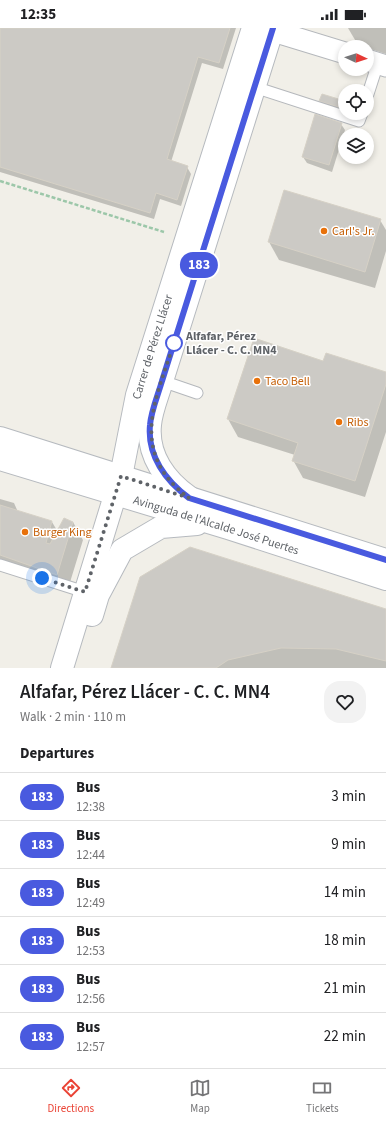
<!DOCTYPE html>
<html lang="en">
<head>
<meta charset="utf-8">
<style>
	body { margin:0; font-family:"Source Sans 3",sans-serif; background:#f2f2f2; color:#202124; height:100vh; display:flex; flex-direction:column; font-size:15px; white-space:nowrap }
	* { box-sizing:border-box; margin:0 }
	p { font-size:13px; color:#757577 }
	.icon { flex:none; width:22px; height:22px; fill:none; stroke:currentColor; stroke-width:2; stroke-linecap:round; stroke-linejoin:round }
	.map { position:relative; height:640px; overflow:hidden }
	.details { display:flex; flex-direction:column; background:#fff; flex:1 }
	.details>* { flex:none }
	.badge { padding:0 8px; border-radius:13px; font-size:14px; line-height:26px }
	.needle { width:26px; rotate:94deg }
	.fabs { position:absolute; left:338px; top:12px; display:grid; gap:8px }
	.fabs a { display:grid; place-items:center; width:36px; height:36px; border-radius:50%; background:#fff; box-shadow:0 2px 6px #0003; font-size:20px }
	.you { position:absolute; width:20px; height:20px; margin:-10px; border:3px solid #fff; border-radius:50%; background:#1a73e8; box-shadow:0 0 0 6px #1a73e833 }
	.map>.badge { position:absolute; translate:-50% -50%; box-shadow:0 0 0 2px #fff }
	h2 { padding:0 20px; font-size:15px; line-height:36px }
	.round { display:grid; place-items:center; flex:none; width:42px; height:42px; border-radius:16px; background:#f2f2f2 }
	.overview { display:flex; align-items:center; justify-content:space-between; height:68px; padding:0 20px }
	h1 { font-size:19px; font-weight:600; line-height:30px }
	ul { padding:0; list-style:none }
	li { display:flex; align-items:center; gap:12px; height:48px; padding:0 20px; border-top:1px solid #e0e0e0 }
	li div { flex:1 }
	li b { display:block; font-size:15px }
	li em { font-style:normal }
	li .badge { min-width:44px; font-weight:700; text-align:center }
	.status { display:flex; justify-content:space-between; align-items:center; height:28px; padding:0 20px; background:#fff; direction:ltr }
	.status svg { height:11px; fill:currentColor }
	.tabs { display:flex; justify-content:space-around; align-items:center; height:56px; border-top:1px solid #e0e0e0; background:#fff; font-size:11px; color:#757577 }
	.tabs a { display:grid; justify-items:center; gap:2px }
	.tabs .on { color:#ea4335 }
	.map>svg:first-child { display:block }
	.shadow { fill:#0003 }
	.building { fill:#cccac5; stroke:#d6d1c6 }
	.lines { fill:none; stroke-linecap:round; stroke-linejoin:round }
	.lane-casing { stroke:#b5b8bc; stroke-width:13 }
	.street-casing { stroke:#b5b8bc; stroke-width:23 }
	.secondary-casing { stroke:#b6babf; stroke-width:24 }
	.path { stroke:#9cc7a9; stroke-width:2.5; stroke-dasharray:4 2; stroke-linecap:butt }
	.lane { stroke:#fff; stroke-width:11 }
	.street { stroke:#fff; stroke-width:21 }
	.secondary { stroke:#fff; stroke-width:22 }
	.line-casing { stroke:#fff; stroke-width:9 }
	.line { stroke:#495adf; stroke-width:6 }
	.walk { stroke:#5f6368; stroke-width:4; stroke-dasharray:0 7.2 }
	.food-dot { fill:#e8710a; stroke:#fff; stroke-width:1.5 }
	.stop-dot { fill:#fff; stroke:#495adf; stroke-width:2 }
	.labels { text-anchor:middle; stroke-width:3; stroke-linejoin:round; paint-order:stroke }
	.food-label { font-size:12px; fill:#c56008; stroke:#fff; text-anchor:start }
	.stop-label { font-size:12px; font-weight:bold; fill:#5f6368; stroke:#fff; text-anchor:start }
	.street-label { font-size:12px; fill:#5f6368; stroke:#fff }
</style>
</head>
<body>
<div class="status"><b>12:35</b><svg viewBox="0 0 49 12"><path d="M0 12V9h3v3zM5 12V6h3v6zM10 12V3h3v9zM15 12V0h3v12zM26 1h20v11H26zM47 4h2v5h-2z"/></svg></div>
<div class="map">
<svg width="386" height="640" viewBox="0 0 386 640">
	<rect width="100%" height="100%" fill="#f1efe8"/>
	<g class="shadow">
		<polygon points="0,0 236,0 223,41 202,35 171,134 187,139 191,146 181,178 160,171 154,191 0,144"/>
		<polygon points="348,0 386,0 386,26 358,17"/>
		<polygon points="321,73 345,74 345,85 324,79"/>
		<polygon points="341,96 345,102 332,144 307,135 303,129"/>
		<polygon points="284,163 380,192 386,202 386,223 375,260 279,232 269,214"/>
		<polygon points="324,335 386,345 386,404 365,469 303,450 293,432 295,427 238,409 228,391"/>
		<polygon points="0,471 14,475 18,484 52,494 58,504 73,494 83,512 67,564 9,544 9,546 0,543"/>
		<polygon points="386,582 386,640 112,640"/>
	</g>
	<g class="building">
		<polygon points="0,0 230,0 219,35 198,29 167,131 188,138 177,172 156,165 150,185 0,139"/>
		<polygon points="322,66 345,73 345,81 319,73"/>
		<polygon points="315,86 342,95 329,137 302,129"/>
		<polygon points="284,162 381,191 365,244 268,214"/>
		<polygon points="254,310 323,333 326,325 386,344 386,356 355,453 292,433 298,415 227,391"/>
		<polygon points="0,477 52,493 46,515 50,516 64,490 73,494 57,547 0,527"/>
		<polygon points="190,519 386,581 386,633 336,621 281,620 228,632 216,640 111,640 140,549"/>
	</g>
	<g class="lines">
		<g class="lane-casing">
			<g id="lane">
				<polyline points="254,59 359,93 362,85"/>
				<polyline points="367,69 378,35"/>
				<polyline points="162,353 197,365"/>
				<polyline points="0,537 85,564"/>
			</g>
		</g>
		<g class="street-casing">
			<g id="street">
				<polyline points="273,3 345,25"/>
				<polyline points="367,32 386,38"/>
			</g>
		</g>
		<g class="secondary-casing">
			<g id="secondary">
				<polyline points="0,410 386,532"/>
				<path id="s1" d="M0,431L228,500L386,551"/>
				<path d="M189,469C166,453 147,428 150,397C151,383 158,367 162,353L273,0"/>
				<polyline points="92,587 98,567 122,522 161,499 197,496"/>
				<path id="s2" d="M62,640L121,448L137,367L253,0"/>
			</g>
		</g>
		<polyline class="path" points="0,153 164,204"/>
		<use href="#lane" class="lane"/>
		<use href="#street" class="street"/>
		<use href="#secondary" class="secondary"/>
	</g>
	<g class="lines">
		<g class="line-casing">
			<path id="line" d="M273,0L162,353C158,367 151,383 150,397C147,428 166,453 189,470L386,532"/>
		</g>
		<use href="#line" class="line"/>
		<path class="walk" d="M42,550L85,564L121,448L189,470C126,423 157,370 176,309L174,315"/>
	</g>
	<g class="food-dot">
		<circle cx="324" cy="203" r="4"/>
		<circle cx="257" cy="353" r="4"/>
		<circle cx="339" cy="394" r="4"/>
		<circle cx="25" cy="504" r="4"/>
	</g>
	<circle class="stop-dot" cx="174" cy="315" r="8"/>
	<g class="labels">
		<g class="food-label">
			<text x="332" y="207">Carl's Jr.</text>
			<text x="265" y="357">Taco Bell</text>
			<text x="347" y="398">Ribs</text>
			<text x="33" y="508">Burger King</text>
		</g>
		<g class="stop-label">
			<text x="186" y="312">Alfafar, Pérez<tspan x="186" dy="14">Llácer - C. C. MN4</tspan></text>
		</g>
		<g class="street-label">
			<text dy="4" stroke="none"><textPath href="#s2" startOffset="334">Carrer de Pérez Llácer</textPath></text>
			<text dy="4" stroke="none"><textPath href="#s1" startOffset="226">Avinguda de l'Alcalde José Puertes</textPath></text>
		</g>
	</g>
</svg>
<div class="fabs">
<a><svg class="needle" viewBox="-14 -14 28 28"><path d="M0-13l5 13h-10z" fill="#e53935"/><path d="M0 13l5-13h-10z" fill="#757577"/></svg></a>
<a><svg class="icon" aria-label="locate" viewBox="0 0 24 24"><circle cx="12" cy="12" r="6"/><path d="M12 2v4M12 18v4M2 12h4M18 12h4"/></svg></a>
<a><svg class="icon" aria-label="layers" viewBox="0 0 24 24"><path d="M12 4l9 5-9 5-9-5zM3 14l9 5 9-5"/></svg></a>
</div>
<div class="you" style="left:42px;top:550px"></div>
<b class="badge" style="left:199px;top:237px;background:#495adf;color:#fff">183</b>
</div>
<section class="details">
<div class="overview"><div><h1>Alfafar, Pérez Llácer - C. C. MN4</h1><p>Walk · 2 min · 110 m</p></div><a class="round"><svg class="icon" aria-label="heart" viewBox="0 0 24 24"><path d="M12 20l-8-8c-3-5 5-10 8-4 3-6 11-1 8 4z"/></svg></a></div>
<h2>Departures</h2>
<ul>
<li><span class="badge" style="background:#495adf;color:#fff">183</span><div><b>Bus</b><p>12:38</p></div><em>3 min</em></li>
<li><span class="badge" style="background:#495adf;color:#fff">183</span><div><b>Bus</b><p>12:44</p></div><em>9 min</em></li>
<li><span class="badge" style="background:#495adf;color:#fff">183</span><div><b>Bus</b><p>12:49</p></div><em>14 min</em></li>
<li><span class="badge" style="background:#495adf;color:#fff">183</span><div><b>Bus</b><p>12:53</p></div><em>18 min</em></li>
<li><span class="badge" style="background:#495adf;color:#fff">183</span><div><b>Bus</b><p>12:56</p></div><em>21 min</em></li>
<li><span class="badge" style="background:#495adf;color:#fff">183</span><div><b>Bus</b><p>12:57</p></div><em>22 min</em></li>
</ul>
</section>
<nav class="tabs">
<a class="on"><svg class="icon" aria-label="directions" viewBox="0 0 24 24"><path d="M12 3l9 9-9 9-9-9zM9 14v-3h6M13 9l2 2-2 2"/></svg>Directions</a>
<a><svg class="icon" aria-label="map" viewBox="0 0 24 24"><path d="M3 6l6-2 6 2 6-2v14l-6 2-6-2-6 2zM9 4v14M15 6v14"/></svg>Map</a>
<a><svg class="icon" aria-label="tickets" viewBox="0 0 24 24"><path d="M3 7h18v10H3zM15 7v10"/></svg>Tickets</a>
</nav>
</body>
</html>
